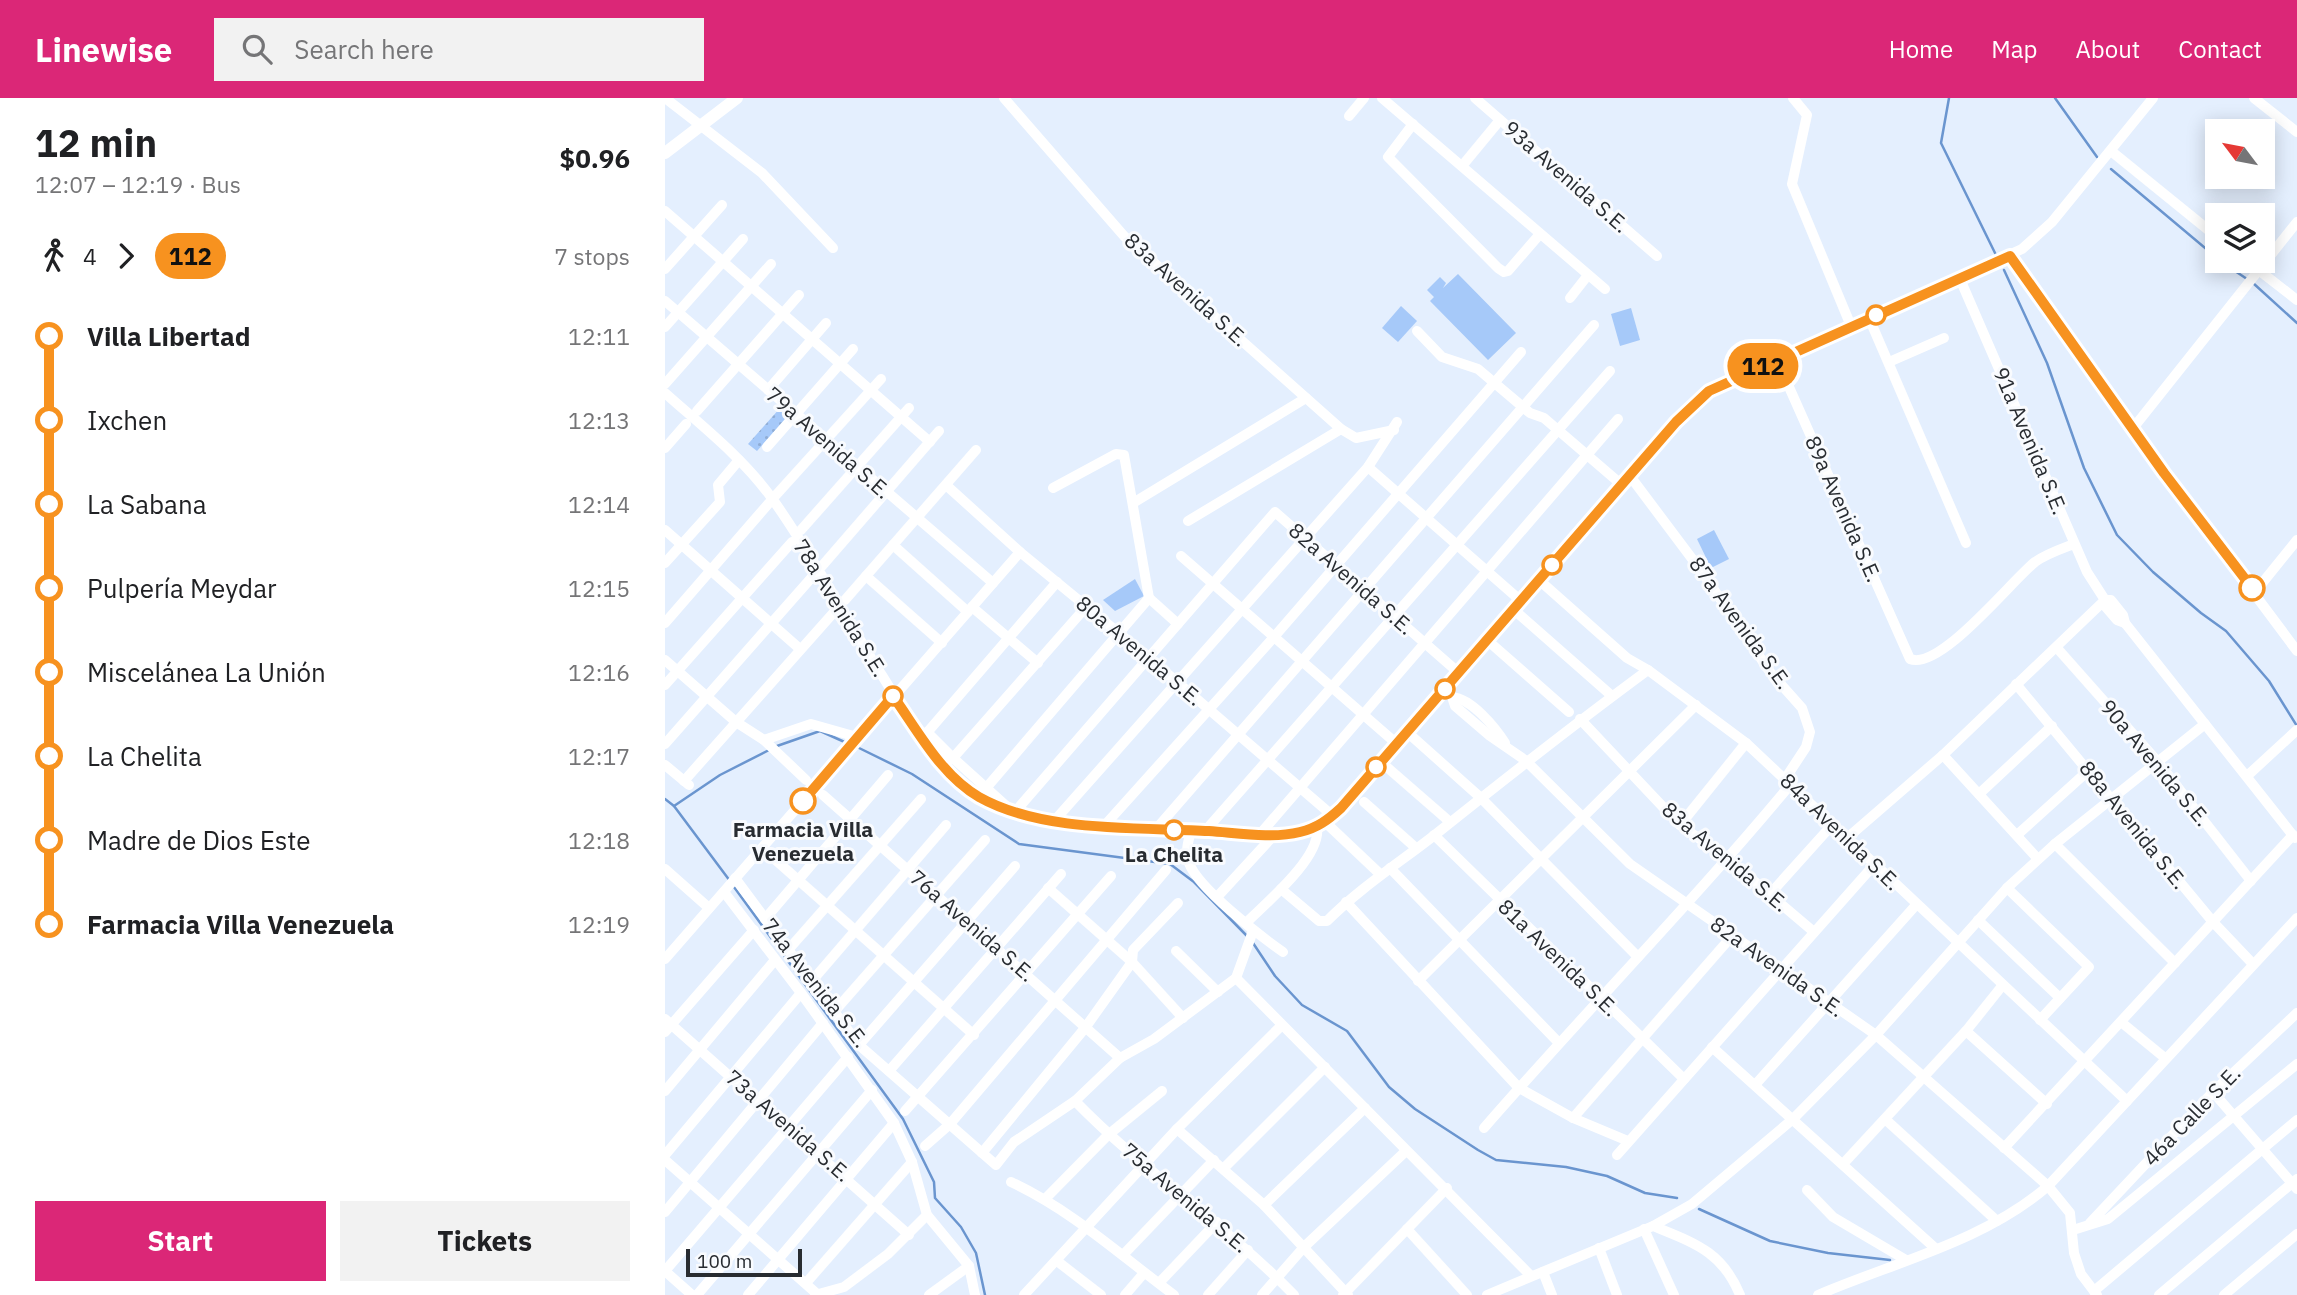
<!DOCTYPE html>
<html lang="en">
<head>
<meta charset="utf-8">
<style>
	body { margin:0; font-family:"IBM Plex Sans",sans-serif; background:#f2f2f2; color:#202124; height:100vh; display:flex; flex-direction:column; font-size:26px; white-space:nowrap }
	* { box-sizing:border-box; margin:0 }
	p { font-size:23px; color:#757577 }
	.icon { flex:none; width:38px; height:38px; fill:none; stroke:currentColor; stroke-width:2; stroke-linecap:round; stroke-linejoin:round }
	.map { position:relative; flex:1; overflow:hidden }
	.drawer { display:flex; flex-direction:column; background:#fff; width:665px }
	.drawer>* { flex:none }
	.badge { padding:0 14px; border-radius:23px; font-size:24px; line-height:46px }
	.needle { width:46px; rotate:302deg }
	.buttons { position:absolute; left:1540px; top:21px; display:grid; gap:14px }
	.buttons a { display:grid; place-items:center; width:70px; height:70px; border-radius:0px; background:#fff; box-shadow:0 4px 18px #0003; font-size:35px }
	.scale { position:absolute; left:21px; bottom:18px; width:116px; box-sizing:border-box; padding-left:7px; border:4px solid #282c31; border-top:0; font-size:19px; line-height:24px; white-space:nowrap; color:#282c31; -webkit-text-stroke:5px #f9fbfe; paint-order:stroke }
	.map>.badge { position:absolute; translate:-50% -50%; box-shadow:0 0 0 4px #fff }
	.legs { display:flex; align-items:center; gap:10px; height:77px; padding:0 35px; font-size:23px }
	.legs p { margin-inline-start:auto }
	.headline { display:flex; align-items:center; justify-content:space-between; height:119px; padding:0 35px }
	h1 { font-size:38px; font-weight:700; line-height:52px }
	.cta { display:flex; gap:14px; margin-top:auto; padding:14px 35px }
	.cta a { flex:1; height:80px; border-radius:0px; background:#db2777; color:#fff; font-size:28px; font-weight:700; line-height:80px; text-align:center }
	.cta a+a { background:#f2f2f2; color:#202124 }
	ul { padding:0 35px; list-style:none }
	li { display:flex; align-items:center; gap:24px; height:84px; font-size:26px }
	li i { display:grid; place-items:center; width:10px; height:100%; margin:0 9px; background:currentColor }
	li i::after { content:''; width:18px; height:18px; margin:-9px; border:5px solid; border-radius:50%; background:#fff }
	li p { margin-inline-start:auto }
	li:first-child i { background:linear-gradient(#0000 50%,currentColor 0) }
	li:last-child i { background:linear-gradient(currentColor 50%,#0000 0) }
	header { display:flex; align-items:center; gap:42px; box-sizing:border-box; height:98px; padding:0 35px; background:#db2777; color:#fff }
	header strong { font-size:33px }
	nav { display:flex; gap:38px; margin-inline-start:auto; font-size:24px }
	.search { width:490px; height:63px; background:#f2f2f2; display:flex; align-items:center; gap:18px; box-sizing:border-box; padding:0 24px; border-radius:0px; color:#757577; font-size:26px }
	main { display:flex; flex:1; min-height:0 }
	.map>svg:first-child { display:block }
	.park { fill:url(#park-dots) }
	.pitch { fill:#a6c9f9 }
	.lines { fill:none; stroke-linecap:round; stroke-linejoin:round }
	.stream { stroke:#6a95cf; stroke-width:2.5 }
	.minor { stroke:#fff; stroke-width:10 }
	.major { stroke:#fff; stroke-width:12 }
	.line-1-casing { stroke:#fff; stroke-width:16 }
	.line-1 { stroke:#f7921f; stroke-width:10 }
	.stop-1-dot { fill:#fff; stroke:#f7921f; stroke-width:3.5 }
	.labels { text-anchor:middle; stroke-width:6; stroke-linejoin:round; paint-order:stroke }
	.street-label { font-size:21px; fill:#282c31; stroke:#f9fbfe }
	.stop-label { font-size:21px; font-weight:bold; fill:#282c31; stroke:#f9fbfe }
</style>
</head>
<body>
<header>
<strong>Linewise</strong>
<div class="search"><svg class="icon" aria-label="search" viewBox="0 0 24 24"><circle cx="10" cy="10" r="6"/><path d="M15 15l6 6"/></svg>Search here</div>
<nav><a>Home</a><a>Map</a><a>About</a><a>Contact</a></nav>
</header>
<main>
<section class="drawer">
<div class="headline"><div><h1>12 min</h1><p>12:07 – 12:19 · Bus</p></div><b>$0.96</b></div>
<div class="legs"><svg class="icon" aria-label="walk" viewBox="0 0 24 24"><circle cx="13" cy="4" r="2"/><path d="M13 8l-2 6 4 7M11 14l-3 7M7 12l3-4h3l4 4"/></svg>4<svg class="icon" aria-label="forward" viewBox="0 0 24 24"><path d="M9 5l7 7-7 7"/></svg><b class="badge" style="background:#f7921f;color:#111">112</b><p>7 stops</p></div>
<ul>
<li><i style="color:#f7921f"></i><b>Villa Libertad</b><p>12:11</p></li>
<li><i style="color:#f7921f"></i><span>Ixchen</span><p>12:13</p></li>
<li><i style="color:#f7921f"></i><span>La Sabana</span><p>12:14</p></li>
<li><i style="color:#f7921f"></i><span>Pulpería Meydar</span><p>12:15</p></li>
<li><i style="color:#f7921f"></i><span>Miscelánea La Unión</span><p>12:16</p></li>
<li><i style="color:#f7921f"></i><span>La Chelita</span><p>12:17</p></li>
<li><i style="color:#f7921f"></i><span>Madre de Dios Este</span><p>12:18</p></li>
<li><i style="color:#f7921f"></i><b>Farmacia Villa Venezuela</b><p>12:19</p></li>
</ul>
<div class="cta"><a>Start</a><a>Tickets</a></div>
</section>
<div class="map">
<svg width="1632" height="1197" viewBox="0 0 1632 1197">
	<defs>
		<pattern id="park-dots" width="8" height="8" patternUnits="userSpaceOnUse" patternTransform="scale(1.75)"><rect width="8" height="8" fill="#a6c9f9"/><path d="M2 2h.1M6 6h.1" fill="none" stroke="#8fadd6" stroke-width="1.8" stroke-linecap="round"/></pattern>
	</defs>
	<rect width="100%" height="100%" fill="#e4effe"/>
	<polygon class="park" points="116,309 125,316 92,353 83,346"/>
	<g class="pitch">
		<polygon points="793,176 851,235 823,262 765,203 769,199 762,192 775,179 781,185 778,190"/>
		<polygon points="736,208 752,223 733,244 717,230"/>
		<polygon points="966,210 975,242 955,248 946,216"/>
		<polygon points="1049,432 1064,461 1046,470 1032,441"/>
		<polygon points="470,481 479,498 450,513 438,502"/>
	</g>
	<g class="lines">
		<g class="stream">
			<polyline points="1284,0 1276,45 1331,157"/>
			<polyline points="1390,0 1432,59"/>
			<polyline points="1446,71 1552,160"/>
			<polyline points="1555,163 1582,181"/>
			<polyline points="1339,172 1382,265 1419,370 1452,437 1488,474 1536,515 1561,533 1604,583 1632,628"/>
			<polyline points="1588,185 1632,225"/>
			<polyline points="112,648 155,633 184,646"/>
			<polyline points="190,648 247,676 354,746 505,766 529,784 582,838"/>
			<polyline points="0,701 9,708 65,783"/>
			<polyline points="9,708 55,677 106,651"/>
			<polyline points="69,789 238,1021 269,1084 270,1100 296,1129 311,1155 320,1197"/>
			<polyline points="588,845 610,878 637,907 682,933 724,989 750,1011 813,1052 831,1062 901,1069 942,1078 980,1095 1012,1100"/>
			<polyline points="1034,1111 1105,1143 1163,1155 1225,1162"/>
		</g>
		<g class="minor">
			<polyline points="0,0 97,75 168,150"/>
			<polyline points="339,0 459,138 676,331 691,340 729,332"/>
			<polyline points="717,0 940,191"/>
			<polyline points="810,0 992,158"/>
			<polyline points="1128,0 1142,17 1127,86 1186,228"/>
			<polyline points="1589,0 1632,34"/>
			<polyline points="684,18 699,0"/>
			<polyline points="748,26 723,59 833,170 839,174 843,173 875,136"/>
			<polyline points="1446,53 1552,139"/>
			<polyline points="797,68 835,22"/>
			<polyline points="0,113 265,344"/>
			<polyline points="1345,158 1499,375 1632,553"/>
			<polyline points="1582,163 1632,202"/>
			<polyline points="0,171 57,107"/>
			<polyline points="1295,181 1422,474 1440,502 1440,508 1452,522 1460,525"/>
			<polyline points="905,200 923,177"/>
			<polyline points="0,203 328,485"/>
			<polyline points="1204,220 1301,445"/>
			<polyline points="0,229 78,141"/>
			<polyline points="752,233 777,259 813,271 865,315 879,320 957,387"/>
			<path d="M1112,262L1245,561C1275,573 1346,483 1370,464C1381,456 1396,451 1409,446"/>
			<polyline points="1224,264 1279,240"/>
			<polyline points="0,286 106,166"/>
			<polyline points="103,292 161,225"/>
			<path d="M0,295C37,328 77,359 106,399C147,456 180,519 218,579C248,627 277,683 331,708C382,732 483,732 540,733C588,733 638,748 676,710L1031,304L1044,293L1357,151L1387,124L1488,0"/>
			<polyline points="32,313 134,197"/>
			<polyline points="1469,329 1632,124"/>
			<polyline points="102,349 188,251"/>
			<polyline points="0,350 21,326"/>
			<polyline points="703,369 856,503"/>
			<polyline points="965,378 1037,474 1105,574 1137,610 1145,634 1141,649 1120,681"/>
			<polyline points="281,387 355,454 483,559 668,718"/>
			<polyline points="111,397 216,281"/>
			<polyline points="468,405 641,300"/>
			<polyline points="523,423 676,331"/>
			<polyline points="0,432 135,551"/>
			<polyline points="136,432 244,310"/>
			<polyline points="228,447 303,514"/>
			<polyline points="516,458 732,646"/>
			<polyline points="0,465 55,404 53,387 74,362"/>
			<polyline points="157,468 274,333"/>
			<polyline points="201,478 277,545"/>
			<polyline points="874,482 962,560 983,572 1081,645 1462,1003"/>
			<polyline points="1590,494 1632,442"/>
			<polyline points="484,500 513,526"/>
			<polyline points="180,502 311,352"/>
			<polyline points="1440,502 1446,502 1458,517 1460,525 1630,740"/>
			<polyline points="307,509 373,565"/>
			<polyline points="848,511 947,598"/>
			<polyline points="0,525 104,405"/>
			<polyline points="822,542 904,614"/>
			<polyline points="1392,550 1493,664 1586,783"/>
			<polyline points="0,562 71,624 99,642 141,682"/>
			<polyline points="1351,586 1548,824 1587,865"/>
			<polyline points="0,587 127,444"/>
			<polyline points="779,592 787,599 790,608 825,638 860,662 965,766 1211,937 1383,1088 1405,1115 1409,1155 1416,1176 1432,1197"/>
			<path d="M787,599C807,601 830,629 840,645"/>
			<polyline points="915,621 1015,727 1063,761 1149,834"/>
			<polyline points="262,634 288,660 421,509"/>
			<polyline points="742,634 816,700 973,859"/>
			<polyline points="260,637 392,484"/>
			<polyline points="99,642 146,626 192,639"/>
			<polyline points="0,646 148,478"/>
			<polyline points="1278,657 1373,761"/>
			<polyline points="716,664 785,724"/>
			<polyline points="275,665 288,660 349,715 610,414 794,575"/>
			<polyline points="0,667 24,687"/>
			<polyline points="1582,678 1632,632"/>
			<polyline points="19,683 170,513"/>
			<polyline points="322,689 484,500 459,357 451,356 388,390"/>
			<polyline points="1314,696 1387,628"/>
			<polyline points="158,697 455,960"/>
			<polyline points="699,704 751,750"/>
			<polyline points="390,722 703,369 732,324"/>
			<polyline points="660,724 715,776"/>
			<polyline points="440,727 609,539 856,254"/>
			<polyline points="1015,727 1081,645"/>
			<polyline points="492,730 929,227"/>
			<path d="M526,733C523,744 520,754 524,765C533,790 595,838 618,854"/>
			<polyline points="540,733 945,273"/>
			<polyline points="596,735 953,321"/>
			<polyline points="769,737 1019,981"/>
			<polyline points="1352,737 1424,672"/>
			<polyline points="1181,741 1278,657 1440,502"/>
			<polyline points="1390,746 1510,865"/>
			<polyline points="106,758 309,937"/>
			<polyline points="725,770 894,945"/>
			<polyline points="0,771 44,810"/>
			<polyline points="70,780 194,947 331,1067 349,1044 410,1003 455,960 489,941 571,880 588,833"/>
			<polyline points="383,790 467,864 518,920"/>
			<polyline points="1342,790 1424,869 1375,922"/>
			<path d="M616,791L654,823H662C695,790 734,765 771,736C841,680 911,625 983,572"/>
			<polyline points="59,794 136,895 229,1025 247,1064 262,1117 304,1168 310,1197"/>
			<polyline points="1105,796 1167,727"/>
			<polyline points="553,798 610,736"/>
			<polyline points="681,804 854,990 908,1020 963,1043"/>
			<polyline points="100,821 223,677"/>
			<polyline points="1313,822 1395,900"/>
			<path d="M581,825C601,805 657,759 652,729"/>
			<polyline points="123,852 256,701"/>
			<polyline points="511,853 553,894"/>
			<polyline points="0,861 355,454"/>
			<polyline points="571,880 866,1178"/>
			<polyline points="753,883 1031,607"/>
			<polyline points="146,884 281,727"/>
			<polyline points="168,915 320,742"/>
			<polyline points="0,921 244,1137"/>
			<polyline points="1456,924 1500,960"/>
			<polyline points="1301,933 1382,1006"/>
			<polyline points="0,934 89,832"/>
			<polyline points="194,947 350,768"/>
			<polyline points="1047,949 1270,1150"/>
			<polyline points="224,973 396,776"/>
			<polyline points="1090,987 1251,807"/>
			<polyline points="0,993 110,862"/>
			<polyline points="1548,994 1632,1091"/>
			<path d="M410,1003C478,1073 561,1127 629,1197"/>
			<polyline points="240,1013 446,778"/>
			<polyline points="908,1020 1067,838"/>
			<polyline points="1220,1021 1332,1123"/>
			<path d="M819,1030C920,914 1027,805 1125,687"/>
			<polyline points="512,1031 599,1107 683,1197"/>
			<polyline points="260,1048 285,1026 501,772"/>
			<polyline points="1339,1050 1628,737"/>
			<polyline points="317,1055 420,930 467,864 468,852 513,805"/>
			<polyline points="0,1057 136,895"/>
			<polyline points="952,1057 1209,767"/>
			<polyline points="0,1062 151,1195"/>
			<polyline points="1178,1066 1301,933 1337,888"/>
			<polyline points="559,1070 660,969"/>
			<path d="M346,1084C408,1113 455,1157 509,1197"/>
			<polyline points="1142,1092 1168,1119 1241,1162"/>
			<polyline points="381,1100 443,1037 497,993"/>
			<polyline points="599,1107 700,1010"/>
			<polyline points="0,1114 158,925"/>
			<polyline points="1425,1125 1548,994 1632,915"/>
			<path d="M988,1128C1029,1145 1057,1153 1075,1197"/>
			<polyline points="742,1131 802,1197"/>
			<polyline points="979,1131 1009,1197"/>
			<polyline points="1408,1132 1443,1121 1632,966"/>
			<polyline points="934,1150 952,1197"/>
			<polyline points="458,1157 549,1062"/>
			<polyline points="392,1163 436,1197"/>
			<polyline points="0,1173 183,959"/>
			<polyline points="0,1173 27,1197"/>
			<polyline points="878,1174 887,1197"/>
			<polyline points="141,1185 247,1064"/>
			<polyline points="494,1185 552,1124"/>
			<polyline points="1429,1193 1632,1022"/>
			<polyline points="32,1197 207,992"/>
			<polyline points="83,1197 229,1025"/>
			<polyline points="150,1197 179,1189 223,1156 262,1117"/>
			<polyline points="264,1197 304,1168"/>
			<polyline points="359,1197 512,1031 616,928"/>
			<polyline points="460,1197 479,1175"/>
			<polyline points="543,1197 583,1152"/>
			<polyline points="597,1197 639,1149 741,1053"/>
			<polyline points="678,1197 782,1090"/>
			<polyline points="822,1197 988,1128 1027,1106 1128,1021 1211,937 1342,790 1390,746 1540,626"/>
			<path d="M1153,1197C1230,1164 1320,1143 1383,1088L1632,820"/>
			<polyline points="1494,1197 1632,1081"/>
			<polyline points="1559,1197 1632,1136"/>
		</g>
		<polyline class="major" points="0,55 72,0"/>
	</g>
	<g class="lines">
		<g class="line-1-casing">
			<path id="line-1" d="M138,703L228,598C253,633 276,677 314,699C378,735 472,729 544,733C573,735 607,741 635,734C652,730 663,722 676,710L1011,324L1044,293L1345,158L1499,375L1587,490"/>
		</g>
		<use href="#line-1" class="line-1"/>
	</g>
	<g class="stop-1-dot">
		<circle cx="1211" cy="217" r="9"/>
		<circle cx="887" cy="467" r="9"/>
		<circle cx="1587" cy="490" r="12"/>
		<circle cx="780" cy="591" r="9"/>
		<circle cx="228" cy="598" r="9"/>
		<circle cx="711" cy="669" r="9"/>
		<circle cx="138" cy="703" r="12"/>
		<circle cx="509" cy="732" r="9"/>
	</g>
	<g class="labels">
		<g class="street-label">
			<text transform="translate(901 79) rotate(41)" y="7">93a Avenida S.E.</text>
			<text transform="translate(521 192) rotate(42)" y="7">83a Avenida S.E.</text>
			<text transform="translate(1365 343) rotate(67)" y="7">91a Avenida S.E.</text>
			<text transform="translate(163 345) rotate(41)" y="7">79a Avenida S.E.</text>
			<text transform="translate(1178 411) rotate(66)" y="7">89a Avenida S.E.</text>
			<text transform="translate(686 481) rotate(41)" y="7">82a Avenida S.E.</text>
			<text transform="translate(175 510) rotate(58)" y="7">78a Avenida S.E.</text>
			<text transform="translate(1075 525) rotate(54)" y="7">87a Avenida S.E.</text>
			<text transform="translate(474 553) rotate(40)" y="7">80a Avenida S.E.</text>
			<text transform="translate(1490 665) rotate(50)" y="7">90a Avenida S.E.</text>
			<text transform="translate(1468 727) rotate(51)" y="7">88a Avenida S.E.</text>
			<text transform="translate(1175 734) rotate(44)" y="7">84a Avenida S.E.</text>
			<text transform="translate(1060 759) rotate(40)" y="7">83a Avenida S.E.</text>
			<text transform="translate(307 828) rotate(41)" y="7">76a Avenida S.E.</text>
			<text transform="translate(893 860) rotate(44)" y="7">81a Avenida S.E.</text>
			<text transform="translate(1112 869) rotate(35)" y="7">82a Avenida S.E.</text>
			<text transform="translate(150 885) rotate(52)" y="7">74a Avenida S.E.</text>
			<text transform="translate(1527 1018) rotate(-46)" y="7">46a Calle S.E.</text>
			<text transform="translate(123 1028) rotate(41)" y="7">73a Avenida S.E.</text>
			<text transform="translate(520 1100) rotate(40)" y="7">75a Avenida S.E.</text>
		</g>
		<g class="stop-label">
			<text x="138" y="739">Farmacia Villa<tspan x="138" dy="24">Venezuela</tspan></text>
			<text x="509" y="764">La Chelita</text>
		</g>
	</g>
</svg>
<div class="buttons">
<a><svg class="needle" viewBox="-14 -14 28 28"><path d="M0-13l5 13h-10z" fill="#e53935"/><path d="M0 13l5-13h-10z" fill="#757577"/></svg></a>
<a><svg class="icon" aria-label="layers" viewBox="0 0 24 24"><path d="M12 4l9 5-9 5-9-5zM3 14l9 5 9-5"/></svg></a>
</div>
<div class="scale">100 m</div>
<b class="badge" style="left:1098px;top:268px;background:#f7921f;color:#111">112</b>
</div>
</main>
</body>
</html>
